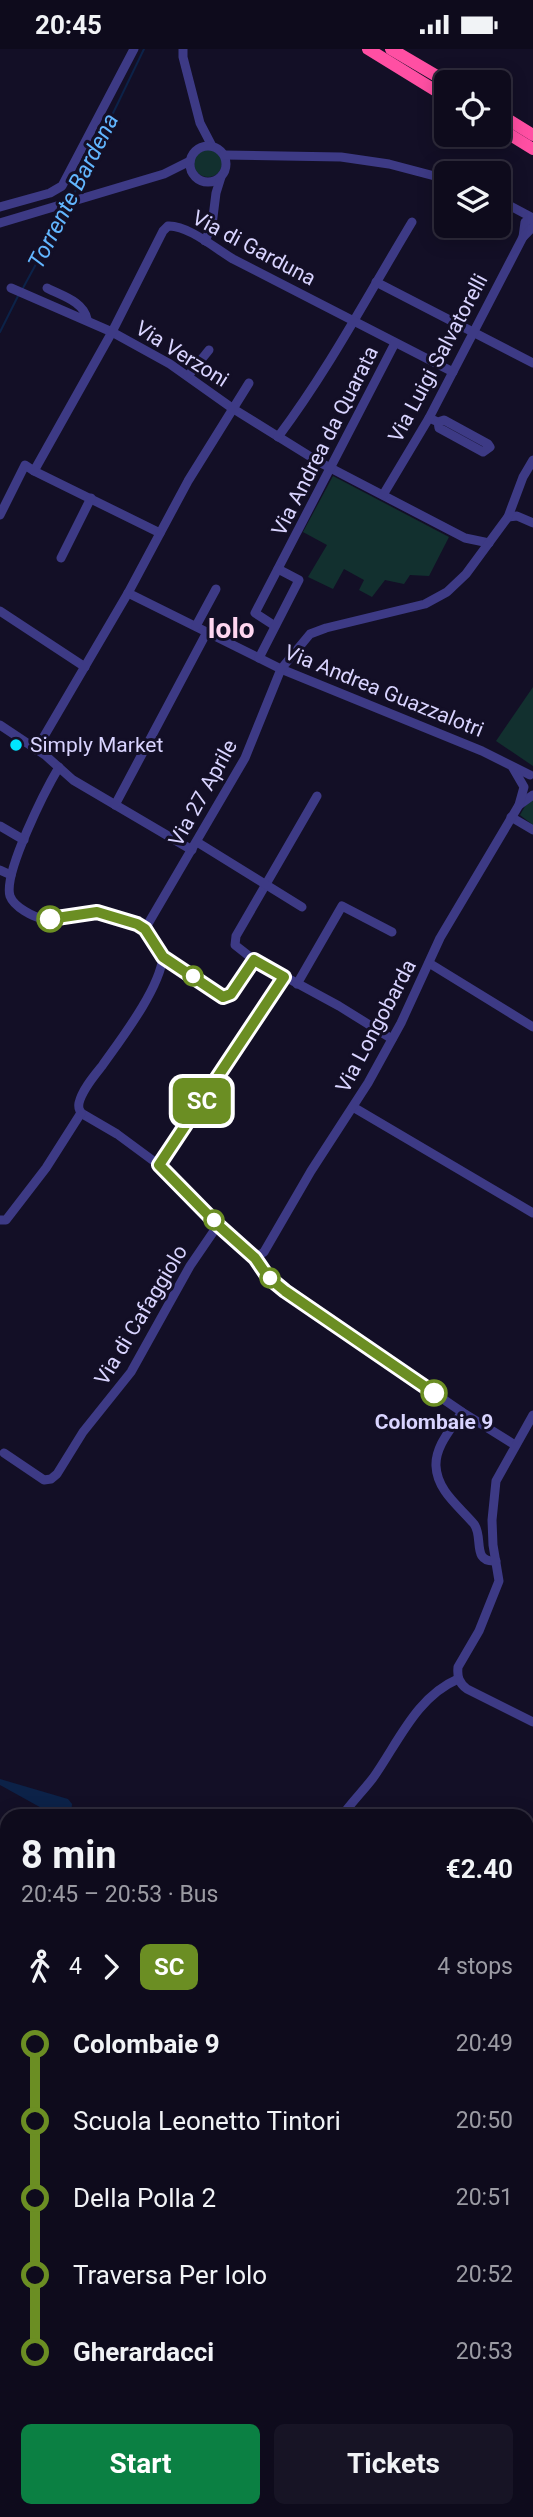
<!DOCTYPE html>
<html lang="en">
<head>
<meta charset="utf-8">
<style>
	body { margin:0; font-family:Roboto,sans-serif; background:#171425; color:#f1f3f6; height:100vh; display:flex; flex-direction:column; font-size:26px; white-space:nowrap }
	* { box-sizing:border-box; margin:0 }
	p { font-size:23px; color:#9b9ba3 }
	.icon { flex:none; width:38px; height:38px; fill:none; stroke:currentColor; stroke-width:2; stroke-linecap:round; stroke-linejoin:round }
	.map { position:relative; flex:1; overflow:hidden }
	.drawer { position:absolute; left:0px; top:1760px; width:534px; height:709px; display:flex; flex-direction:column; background:#0e0b1c; border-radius:21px 21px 0 0; box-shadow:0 4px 18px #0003,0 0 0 2px #2e2b3b }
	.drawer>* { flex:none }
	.badge { padding:0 14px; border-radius:10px; font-size:24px; line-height:46px }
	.buttons { position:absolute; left:434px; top:21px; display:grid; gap:14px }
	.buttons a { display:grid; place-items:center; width:77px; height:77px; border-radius:10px; background:#0e0b1c; box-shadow:0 4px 18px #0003,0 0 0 2px #2e2b3b; font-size:35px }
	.map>.badge { position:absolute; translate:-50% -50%; box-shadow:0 0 0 4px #fff }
	.legs { display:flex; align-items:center; gap:10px; height:77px; padding:0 21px; font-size:23px }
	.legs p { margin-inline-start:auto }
	.head { display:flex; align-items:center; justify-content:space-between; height:119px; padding:0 21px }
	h1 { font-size:38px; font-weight:700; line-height:52px }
	.button { display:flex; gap:14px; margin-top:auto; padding:14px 21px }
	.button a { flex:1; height:80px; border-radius:10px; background:#0b8043; color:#fff; font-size:28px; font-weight:700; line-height:80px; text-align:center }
	.button a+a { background:#171425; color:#f1f3f6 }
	ul { padding:0 21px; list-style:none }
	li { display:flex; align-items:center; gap:24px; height:77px; font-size:26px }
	li i { display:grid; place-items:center; width:10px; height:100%; margin:0 9px; background:currentColor }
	li i::after { content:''; width:18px; height:18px; margin:-9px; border:5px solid; border-radius:50%; background:#0e0b1c }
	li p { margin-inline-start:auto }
	li:first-child i { background:linear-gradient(#0000 50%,currentColor 0) }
	li:last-child i { background:linear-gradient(currentColor 50%,#0000 0) }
	.status { display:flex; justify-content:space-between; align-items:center; height:49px; padding:0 35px; background:#0e0b1c; direction:ltr }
	.status svg { height:19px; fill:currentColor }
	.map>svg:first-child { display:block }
	.green { fill:#12302f }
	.water { fill:#0c2248 }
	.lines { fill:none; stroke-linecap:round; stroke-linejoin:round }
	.stream { stroke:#0c2248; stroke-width:2 }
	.minor { stroke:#3d3a85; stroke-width:9 }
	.major { stroke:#c25bff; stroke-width:10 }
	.highway { stroke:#ff4fa3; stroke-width:12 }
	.line-1-casing { stroke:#fff; stroke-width:16 }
	.line-1 { stroke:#6b8e23; stroke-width:10 }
	.poi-dot { fill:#00e5ff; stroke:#130f26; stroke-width:2.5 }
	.stop-1-dot { fill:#fff; stroke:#6b8e23; stroke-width:3.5 }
	.labels { text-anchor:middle; stroke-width:6; stroke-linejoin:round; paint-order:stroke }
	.street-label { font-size:21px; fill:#d9d4ff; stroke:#130f26 }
	.poi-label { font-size:21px; fill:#d9d4ff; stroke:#130f26; text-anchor:start }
	.stop-label { font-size:21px; font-weight:bold; fill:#d9d4ff; stroke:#130f26 }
	.water-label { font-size:23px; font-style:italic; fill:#62b6ff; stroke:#130f26 }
	.district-label { font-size:28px; font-weight:bold; fill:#ffd6f0; stroke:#130f26 }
</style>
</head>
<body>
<div class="status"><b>20:45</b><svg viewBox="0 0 49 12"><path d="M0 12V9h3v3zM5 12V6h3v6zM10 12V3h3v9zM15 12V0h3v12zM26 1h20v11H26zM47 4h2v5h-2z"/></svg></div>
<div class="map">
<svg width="533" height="2468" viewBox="0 0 533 2468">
	<rect width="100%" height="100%" fill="#130f26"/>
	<g class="green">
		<circle cx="208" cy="114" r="14"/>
		<polygon points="333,427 449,488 429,527 410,526 404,535 385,531 372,548 359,541 364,531 344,520 333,540 308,528 327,496 303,483"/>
		<polygon points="533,638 533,717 496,692"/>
		<polygon points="533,750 533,776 520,766 527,754"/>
	</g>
	<polygon class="water" points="0,1730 68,1750 72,1755 71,1767 56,1767 0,1736"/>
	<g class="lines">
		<g class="stream">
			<polyline points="73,147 144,0"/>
			<polyline points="23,239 67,158"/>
			<polyline points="0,283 18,247"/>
		</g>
		<g class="minor">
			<polyline points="183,0 183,8 200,74 212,97"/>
			<circle cx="208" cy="115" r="18"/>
			<polyline points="224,106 341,108 389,115 446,130"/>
			<polyline points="499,151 533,169 525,173 523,188"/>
			<polyline points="0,158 50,144 62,137 134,0"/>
			<polyline points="0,174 164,125 190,112"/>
			<polyline points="205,192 212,176 216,144 221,128"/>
			<polyline points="376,233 533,314"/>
			<polyline points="11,239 112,283 170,315 232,359 319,413 465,489 489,494"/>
			<path d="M47,239C62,247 83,252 87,270"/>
			<polyline points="188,327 209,301"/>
			<polyline points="429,369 438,373 439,379 483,403 490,398 488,395 444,371 438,373"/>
			<path d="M278,388C329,320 368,246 412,173"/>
			<polyline points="34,422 160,484"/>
			<polyline points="383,446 429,369 523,188 533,178"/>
			<path d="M0,466L25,416L34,422L112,283L163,182L168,177C188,176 216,200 233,210L453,323"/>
			<polyline points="508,468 517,467 533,474"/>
			<polyline points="61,509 91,449"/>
			<polyline points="128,544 281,620 482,702 530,726"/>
			<polyline points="0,562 85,618"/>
			<polyline points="196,577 216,540"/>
			<polyline points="275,577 255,564 395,294"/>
			<polyline points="259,609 299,531 278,520"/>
			<polyline points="0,676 45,706 73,731 192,801"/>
			<polyline points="36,701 128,544 188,432 249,334"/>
			<path d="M59,718C46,740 3,824 10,847C14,858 33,868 44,870C59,872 77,865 91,863C106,861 136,870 146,881C153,889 158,899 163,908"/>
			<polyline points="317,747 236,887 235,896 254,911 339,957 392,990"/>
			<polyline points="115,756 207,583"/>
			<polyline points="519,756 533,746"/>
			<polyline points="511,768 533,781"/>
			<polyline points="0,777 24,791"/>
			<polyline points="197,793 302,858"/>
			<polyline points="0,821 11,826"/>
			<polyline points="145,880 245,709 281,620 310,585 326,579 425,555 447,543 466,525 508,468 523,428 533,411"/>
			<polyline points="163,908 226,948 231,945 254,911"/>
			<polyline points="429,914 533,978"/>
			<polyline points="297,935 342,857 392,883"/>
			<polyline points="353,1058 533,1164"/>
			<polyline points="81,1064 117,1085 159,1116 218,1176 255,1209 268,1228 285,1242 462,1363 515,1396"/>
			<path d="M81,1064C79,1059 78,1060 79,1054C82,1041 94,1027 102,1017C121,990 159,941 163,908"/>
			<polyline points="159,1116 284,928"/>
			<polyline points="0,1171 6,1171 46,1119 81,1064"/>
			<polyline points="255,1209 264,1203 311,1122 368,1034 401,974 440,889 519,756 524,738 513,719"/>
			<path d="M462,1363C452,1379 435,1397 436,1417C437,1442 460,1458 474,1475C484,1488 471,1514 496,1512"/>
			<path d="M533,1366L496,1432L492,1471L493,1496L499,1532L479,1582L458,1618C457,1628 459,1634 467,1640L533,1673"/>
			<polyline points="4,1404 44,1431 51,1430 57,1425 83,1383 131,1323 190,1217 218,1176"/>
			<path d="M341,1768C351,1754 363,1742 373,1729C398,1694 416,1648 458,1630"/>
			<polyline points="0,1863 7,1868"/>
			<polyline points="0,1999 7,1987"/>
			<polyline points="0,2196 7,2200"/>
			<polyline points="527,2368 533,2360"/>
			<polyline points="527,2424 533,2427"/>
			<polyline points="460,2468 463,2462"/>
		</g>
		<g class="major">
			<polyline points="527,2189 533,2180"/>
			<polyline points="328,2468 332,2462"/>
		</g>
		<g class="highway">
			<polyline points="368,0 446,48"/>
			<polyline points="391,0 447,33"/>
			<polyline points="499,65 533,86"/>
			<polyline points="499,79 533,100"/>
		</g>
	</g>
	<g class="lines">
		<g class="line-1-casing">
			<polyline id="line-1" points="50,870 97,863 137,875 145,880 163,908 223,948 231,945 254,911 284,928 159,1116 218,1176 255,1209 268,1228 285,1242 434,1344"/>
		</g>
		<use href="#line-1" class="line-1"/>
	</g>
	<circle class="poi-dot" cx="16" cy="696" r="7"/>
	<g class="stop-1-dot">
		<circle cx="50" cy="870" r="12"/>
		<circle cx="193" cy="927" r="9"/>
		<circle cx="214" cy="1171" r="9"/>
		<circle cx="270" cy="1229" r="9"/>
		<circle cx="434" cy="1344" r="12"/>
	</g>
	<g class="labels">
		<g class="street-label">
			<text transform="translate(254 199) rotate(28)" y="7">Via di Garduna</text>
			<text transform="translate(182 305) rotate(32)" y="7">Via Verzoni</text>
			<text transform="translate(438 309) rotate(-62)" y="7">Via Luigi Salvatorelli</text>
			<text transform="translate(325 392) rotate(-63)" y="7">Via Andrea da Quarata</text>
			<text transform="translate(384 642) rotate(22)" y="7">Via Andrea Guazzalotri</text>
			<text transform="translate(203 744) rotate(-61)" y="7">Via 27 Aprile</text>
			<text transform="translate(376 977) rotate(-62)" y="7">Via Longobarda</text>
			<text transform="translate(141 1266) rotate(-59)" y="7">Via di Cafaggiolo</text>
		</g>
		<g class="poi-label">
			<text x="30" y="703">Simply Market</text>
		</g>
		<g class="stop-label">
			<text x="434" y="1380">Colombaie 9</text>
		</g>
		<g class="water-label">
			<text transform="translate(73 142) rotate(-63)" y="8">Torrente Bardena</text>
		</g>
		<g class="district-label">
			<text x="231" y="589">Iolo</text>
		</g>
	</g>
</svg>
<div class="buttons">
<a><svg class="icon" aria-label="locate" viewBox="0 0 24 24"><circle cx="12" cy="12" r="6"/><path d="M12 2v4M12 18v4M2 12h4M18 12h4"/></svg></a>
<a><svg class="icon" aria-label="layers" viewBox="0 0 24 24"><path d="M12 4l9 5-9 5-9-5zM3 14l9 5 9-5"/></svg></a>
</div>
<b class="badge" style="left:202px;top:1052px;background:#6b8e23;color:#fff">SC</b>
<section class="drawer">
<div class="head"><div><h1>8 min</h1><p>20:45 – 20:53 · Bus</p></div><b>€2.40</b></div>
<div class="legs"><svg class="icon" aria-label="walk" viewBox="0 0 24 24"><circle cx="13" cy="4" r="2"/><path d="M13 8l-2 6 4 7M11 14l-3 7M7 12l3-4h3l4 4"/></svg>4<svg class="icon" aria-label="forward" viewBox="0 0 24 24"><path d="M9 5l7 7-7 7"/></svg><b class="badge" style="background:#6b8e23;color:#fff">SC</b><p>4 stops</p></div>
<ul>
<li><i style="color:#6b8e23"></i><b>Colombaie 9</b><p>20:49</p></li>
<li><i style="color:#6b8e23"></i><span>Scuola Leonetto Tintori</span><p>20:50</p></li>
<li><i style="color:#6b8e23"></i><span>Della Polla 2</span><p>20:51</p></li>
<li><i style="color:#6b8e23"></i><span>Traversa Per Iolo</span><p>20:52</p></li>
<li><i style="color:#6b8e23"></i><b>Gherardacci</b><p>20:53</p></li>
</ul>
<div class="button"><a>Start</a><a>Tickets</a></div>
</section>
</div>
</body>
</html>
